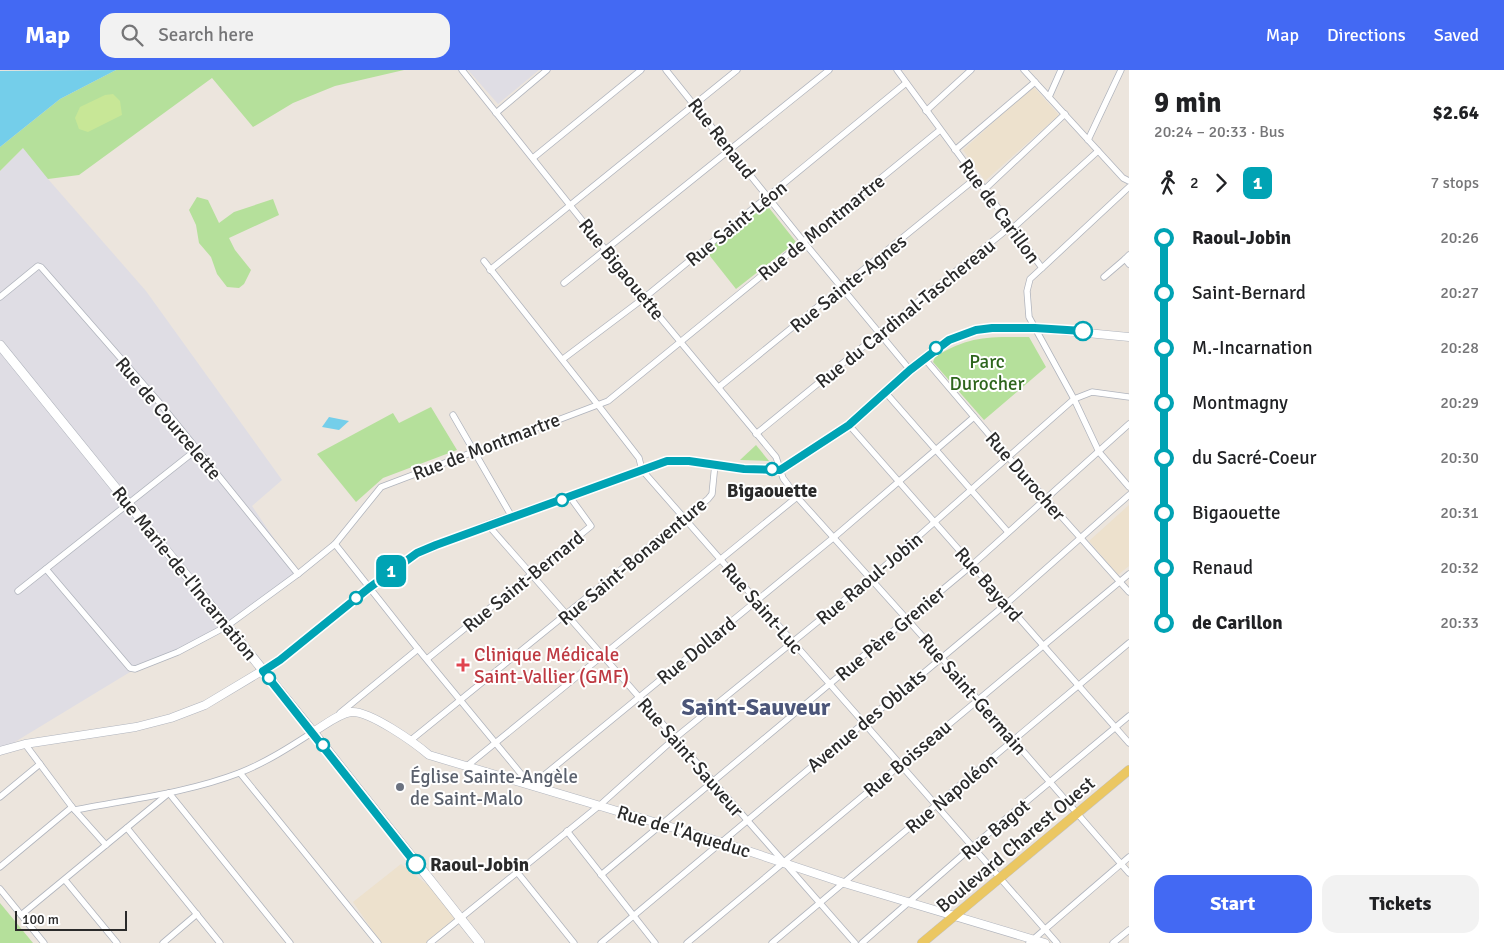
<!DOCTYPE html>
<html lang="en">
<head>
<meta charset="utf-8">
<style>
	body { margin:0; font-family:Signika,sans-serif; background:#f2f2f2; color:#202124; height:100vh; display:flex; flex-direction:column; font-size:19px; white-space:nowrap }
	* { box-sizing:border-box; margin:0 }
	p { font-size:16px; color:#757577 }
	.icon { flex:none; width:28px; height:28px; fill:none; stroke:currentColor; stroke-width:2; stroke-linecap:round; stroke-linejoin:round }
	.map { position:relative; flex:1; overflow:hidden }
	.panel { display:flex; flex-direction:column; background:#fff; width:375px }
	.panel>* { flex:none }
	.badge { padding:0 10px; border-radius:8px; font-size:18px; line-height:32px }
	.scale { position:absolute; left:15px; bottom:12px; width:112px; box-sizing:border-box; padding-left:5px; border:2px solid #2a2a2a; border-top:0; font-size:14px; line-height:18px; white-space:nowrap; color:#2a2a2a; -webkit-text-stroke:4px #fff; paint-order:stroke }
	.map>.badge { position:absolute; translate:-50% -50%; box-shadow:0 0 0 2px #fff }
	.legs { display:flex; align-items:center; gap:8px; height:55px; padding:0 25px; font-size:16px }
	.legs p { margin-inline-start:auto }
	.summary { display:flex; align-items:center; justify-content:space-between; height:85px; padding:0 25px }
	h1 { font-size:28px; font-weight:700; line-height:38px }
	.primary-button { display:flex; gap:10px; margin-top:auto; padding:10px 25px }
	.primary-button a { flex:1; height:58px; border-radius:15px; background:#4369f3; color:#fff; font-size:20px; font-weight:700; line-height:58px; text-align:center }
	.primary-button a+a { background:#f2f2f2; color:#202124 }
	ul { padding:0 25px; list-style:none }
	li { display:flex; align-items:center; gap:18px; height:55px; font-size:19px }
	li i { display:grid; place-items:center; width:8px; height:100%; margin:0 6px; background:currentColor }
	li i::after { content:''; width:12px; height:12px; margin:-6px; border:4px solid; border-radius:50%; background:#fff }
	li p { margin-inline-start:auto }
	li:first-child i { background:linear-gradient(#0000 50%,currentColor 0) }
	li:last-child i { background:linear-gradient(currentColor 50%,#0000 0) }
	header { display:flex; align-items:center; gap:30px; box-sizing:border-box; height:70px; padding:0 25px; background:#4369f3; color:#fff }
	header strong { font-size:24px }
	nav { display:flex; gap:28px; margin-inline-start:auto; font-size:18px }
	.search { width:350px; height:45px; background:#f2f2f2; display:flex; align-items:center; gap:12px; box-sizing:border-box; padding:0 18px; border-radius:15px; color:#757577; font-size:19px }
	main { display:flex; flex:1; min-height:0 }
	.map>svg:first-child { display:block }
	.industrial { fill:#dfdde4 }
	.education { fill:#ede1cd }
	.green { fill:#b5e09b }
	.pitch { fill:#c8e797 }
	.water { fill:#74ceea }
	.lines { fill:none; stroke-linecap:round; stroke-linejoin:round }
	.minor-casing { stroke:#b0b4bd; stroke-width:7 }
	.tertiary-casing { stroke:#b0b4bd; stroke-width:9 }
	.secondary-casing { stroke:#b0b4bd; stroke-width:10 }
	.primary-casing { stroke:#c3c3c3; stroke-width:10 }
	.minor { stroke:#fff; stroke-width:5.5 }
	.tertiary { stroke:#fff; stroke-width:8 }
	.secondary { stroke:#fff; stroke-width:9 }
	.primary { stroke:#ebc762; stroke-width:9 }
	.line-1-casing { stroke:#fff; stroke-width:11 }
	.line-1 { stroke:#00a3b4; stroke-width:8 }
	.stop-1-dot { fill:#fff; stroke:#00a3b4; stroke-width:2.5 }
	.health-dot { fill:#e0444e; stroke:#fff; stroke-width:2 }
	.worship-dot { fill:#6b7280; stroke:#fff; stroke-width:2 }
	.labels { text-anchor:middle; stroke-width:4; stroke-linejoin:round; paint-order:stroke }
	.street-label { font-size:19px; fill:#2a2a2a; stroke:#fff }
	.park-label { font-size:19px; fill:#2e651d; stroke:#fff }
	.stop-label { font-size:19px; font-weight:bold; fill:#2a2a2a; stroke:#fff }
	.health-label { font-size:19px; fill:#be3a42; stroke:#fff; text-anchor:start }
	.worship-label { font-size:19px; fill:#5b616d; stroke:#fff; text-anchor:start }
	.district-label { font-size:24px; font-weight:bold; fill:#4c5679; stroke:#fff }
</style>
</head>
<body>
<header>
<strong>Map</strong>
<div class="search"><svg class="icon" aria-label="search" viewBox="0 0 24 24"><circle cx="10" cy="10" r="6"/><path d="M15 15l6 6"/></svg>Search here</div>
<nav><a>Map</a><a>Directions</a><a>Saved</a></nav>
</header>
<main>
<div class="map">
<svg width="1129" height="873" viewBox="0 0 1129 873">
	<rect width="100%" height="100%" fill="#ece5dd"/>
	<g class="industrial">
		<polygon points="468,0 539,0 498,34"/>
		<polygon points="23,78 28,78 48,109 146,221 282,410 252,436 298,504 227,556 135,599 0,681 0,101"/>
	</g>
	<g class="education">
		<polygon points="1033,16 1059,45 985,111 963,80"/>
		<polygon points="1129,435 1129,496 1118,505 1089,471"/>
		<polygon points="401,794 439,824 459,849 430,873 381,873 353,832"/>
	</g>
	<g class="green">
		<polygon points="116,0 404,0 335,16 293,33 253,57 212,8 79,105 48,109 23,78 0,101 0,77 60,29"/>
		<polygon points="197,127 208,130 219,153 234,142 273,129 279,145 229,168 235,180 251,200 244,214 239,218 227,217 217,204 211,187 199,173 196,155 189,140"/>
		<polygon points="766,134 796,172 736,219 706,181"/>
		<path d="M1029,267L1046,297L984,350L933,292L935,287C970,265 989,267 1029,267Z"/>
		<polygon points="431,337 457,380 383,408 356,432 317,384 393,343 399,353"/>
		<polygon points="756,375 769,391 740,390"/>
		<polygon points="0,833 33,873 0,873"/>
	</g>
	<polygon class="pitch" points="113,24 120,31 122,45 88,62 79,59 75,48 80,37 105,25"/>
	<g class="water">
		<polygon points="0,0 0,1 116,0 60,29 0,77"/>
		<polygon points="329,347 349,351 339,360 322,357"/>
	</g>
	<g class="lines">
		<g class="minor-casing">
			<g id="minor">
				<polyline points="462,0 644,228 776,387 783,408 797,427 941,587 1129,803"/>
				<polyline points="666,0 803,171 910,300"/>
				<polyline points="897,0 1042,198 1030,209 1027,221 1029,247 1074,329 1099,382 1129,417"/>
				<polyline points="1024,0 1123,108 1129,111"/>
				<polyline points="1049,27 1061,0"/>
				<polyline points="926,41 971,0"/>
				<polyline points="496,43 547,0"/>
				<polyline points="1088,70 1121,0"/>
				<polyline points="955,80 1035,12"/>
				<polyline points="533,88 641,0"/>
				<polyline points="985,119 1065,44"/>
				<polyline points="1129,185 1125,189 1129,194"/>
				<polyline points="484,191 598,335 639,388 642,400 1057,873"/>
				<polyline points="1042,198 1129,117"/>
				<polyline points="490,200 737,0"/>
				<polyline points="1104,207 1125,189"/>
				<polyline points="564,213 829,0"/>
				<polyline points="0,227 38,196 41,197 158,331 298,504"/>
				<polyline points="924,288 1009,388 1129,522"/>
				<polyline points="563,289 644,228 906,13"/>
				<polyline points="719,317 976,108"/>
				<polyline points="886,323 1008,462"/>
				<polyline points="453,345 512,447"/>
				<polyline points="849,355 1129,673"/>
				<polyline points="756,364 1005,161 1013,158 1098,81"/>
				<polyline points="488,455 855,873"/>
				<polyline points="335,474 418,579 531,716 833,468 974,347"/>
				<polyline points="46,499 130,598 135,599 178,582 227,556 298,504 335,474 381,417 608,331 940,60"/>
				<polyline points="18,521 196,380"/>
				<polyline points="427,589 591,456 570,427"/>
				<polyline points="340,643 418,579"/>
				<polyline points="411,670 708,429 712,424 715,394"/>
				<polyline points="25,674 72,737 106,775"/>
				<polyline points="467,696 797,427"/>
				<polyline points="240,703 378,873"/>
				<polyline points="169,723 290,873"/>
				<polyline points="0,727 40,694"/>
				<path d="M75,740C130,729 187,723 239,703C265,693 290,677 313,662"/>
				<polyline points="127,758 220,873"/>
				<polyline points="567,761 655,873"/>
				<polyline points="0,797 72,737"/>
				<polyline points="517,802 574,873"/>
				<polyline points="601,805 972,495 1129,354"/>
				<polyline points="65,810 117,873"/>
				<polyline points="0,819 44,873"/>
				<polyline points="21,845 169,723"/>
				<polyline points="163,873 197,844"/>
				<polyline points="430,873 600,735 675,668 870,509 1074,329 1092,322 1129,327"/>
				<polyline points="601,873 1006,534 1129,425"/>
				<polyline points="687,873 1129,504"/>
				<polyline points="772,873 1129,573"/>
				<polyline points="862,873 972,777 1129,646"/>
				<polyline points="1029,873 1129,787"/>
				<polyline points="1113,873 1129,860"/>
			</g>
		</g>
		<g class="tertiary-casing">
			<g id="tertiary">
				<polyline points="1035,258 1129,267"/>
				<path d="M313,662C325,655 338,644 351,642C369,640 415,673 429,685L721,772L844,813L1045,873"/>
				<polyline points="0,681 25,674 136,657 171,648 205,635 280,590 369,518 417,483 488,455 667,391 689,391 744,399 780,400 849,355 910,300"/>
			</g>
		</g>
		<g class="secondary-casing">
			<polyline id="secondary" points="0,275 313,662 480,873"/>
		</g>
		<g class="primary-casing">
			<polyline id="primary" points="922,873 1129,700"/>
		</g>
		<use href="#minor" class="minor"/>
		<use href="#tertiary" class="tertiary"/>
		<use href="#secondary" class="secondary"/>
		<use href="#primary" class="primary"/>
	</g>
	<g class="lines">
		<g class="line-1-casing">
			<polyline id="line-1" points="416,794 263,601 280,590 369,518 417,483 436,475 667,391 689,391 744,399 780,400 849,355 910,300 949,270 976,260 992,258 1035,258 1083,261"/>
		</g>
		<use href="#line-1" class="line-1"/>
	</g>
	<g class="stop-1-dot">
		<circle cx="1083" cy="261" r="9"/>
		<circle cx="936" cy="278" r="6"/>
		<circle cx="772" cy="399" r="6"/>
		<circle cx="562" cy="430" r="6"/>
		<circle cx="356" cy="528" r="6"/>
		<circle cx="269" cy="608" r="6"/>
		<circle cx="323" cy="675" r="6"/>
		<circle cx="416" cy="794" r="9"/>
	</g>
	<path class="health-dot" d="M460.5 587.5h5v5h5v5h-5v5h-5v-5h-5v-5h5z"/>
	<circle class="worship-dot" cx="400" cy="717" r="5"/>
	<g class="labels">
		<g class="street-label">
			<text transform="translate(722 68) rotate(52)" y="7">Rue Renaud</text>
			<text transform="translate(1000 141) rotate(54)" y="7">Rue de Carillon</text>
			<text transform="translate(736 153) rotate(-39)" y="7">Rue Saint-Léon</text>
			<text transform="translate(821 157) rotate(-39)" y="7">Rue de Montmartre</text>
			<text transform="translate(622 199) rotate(51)" y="7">Rue Bigaouette</text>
			<text transform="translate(848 213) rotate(-39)" y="7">Rue Sainte-Agnes</text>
			<text transform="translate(905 243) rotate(-39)" y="7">Rue du Cardinal-Taschereau</text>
			<text transform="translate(169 348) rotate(50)" y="7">Rue de Courcelette</text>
			<text transform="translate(486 376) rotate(-21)" y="7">Rue de Montmartre</text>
			<text transform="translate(1026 406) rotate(49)" y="7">Rue Durocher</text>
			<text transform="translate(632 491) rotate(-40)" y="7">Rue Saint-Bonaventure</text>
			<text transform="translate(185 503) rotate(51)" y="7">Rue Marie-de-l'Incarnation</text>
			<text transform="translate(869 508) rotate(-40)" y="7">Rue Raoul-Jobin</text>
			<text transform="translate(523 511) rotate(-39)" y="7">Rue Saint-Bernard</text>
			<text transform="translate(989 514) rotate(49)" y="7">Rue Bayard</text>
			<text transform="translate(763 538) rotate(49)" y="7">Rue Saint-Luc</text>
			<text transform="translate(890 563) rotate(-40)" y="7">Rue Père Grenier</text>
			<text transform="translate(696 580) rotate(-39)" y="7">Rue Dollard</text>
			<text transform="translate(973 624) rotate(49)" y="7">Rue Saint-Germain</text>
			<text transform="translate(866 650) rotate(-40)" y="7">Avenue des Oblats</text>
			<text transform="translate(691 687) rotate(49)" y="7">Rue Saint-Sauveur</text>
			<text transform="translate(907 688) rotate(-40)" y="7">Rue Boisseau</text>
			<text transform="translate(951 723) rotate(-40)" y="7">Rue Napoléon</text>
			<text transform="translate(995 759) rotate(-40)" y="7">Rue Bagot</text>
			<text transform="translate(684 761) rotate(17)" y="7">Rue de l'Aqueduc</text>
			<text transform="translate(1015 774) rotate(-40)" y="7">Boulevard Charest Ouest</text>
		</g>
		<g class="park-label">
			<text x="987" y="298">Parc<tspan x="987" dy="22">Durocher</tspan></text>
		</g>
		<g class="stop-label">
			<text x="772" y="427">Bigaouette</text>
			<text x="430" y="801" text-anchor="start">Raoul-Jobin</text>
		</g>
		<g class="health-label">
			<text x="474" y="591">Clinique Médicale<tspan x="474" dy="22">Saint-Vallier (GMF)</tspan></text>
		</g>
		<g class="worship-label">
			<text x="410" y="713">Église Sainte-Angèle<tspan x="410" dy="22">de Saint-Malo</tspan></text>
		</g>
		<g class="district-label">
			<text x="756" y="645">Saint-Sauveur</text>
		</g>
	</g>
</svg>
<div class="scale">100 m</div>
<b class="badge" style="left:391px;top:501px;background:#00a3b4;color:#fff">1</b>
</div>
<section class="panel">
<div class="summary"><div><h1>9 min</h1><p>20:24 – 20:33 · Bus</p></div><b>$2.64</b></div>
<div class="legs"><svg class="icon" aria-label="walk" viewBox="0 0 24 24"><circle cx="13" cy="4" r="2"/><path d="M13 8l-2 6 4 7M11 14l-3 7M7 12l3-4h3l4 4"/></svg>2<svg class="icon" aria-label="forward" viewBox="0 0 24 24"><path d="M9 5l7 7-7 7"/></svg><b class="badge" style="background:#00a3b4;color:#fff">1</b><p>7 stops</p></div>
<ul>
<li><i style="color:#00a3b4"></i><b>Raoul-Jobin</b><p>20:26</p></li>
<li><i style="color:#00a3b4"></i><span>Saint-Bernard</span><p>20:27</p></li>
<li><i style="color:#00a3b4"></i><span>M.-Incarnation</span><p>20:28</p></li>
<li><i style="color:#00a3b4"></i><span>Montmagny</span><p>20:29</p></li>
<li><i style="color:#00a3b4"></i><span>du Sacré-Coeur</span><p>20:30</p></li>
<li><i style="color:#00a3b4"></i><span>Bigaouette</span><p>20:31</p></li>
<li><i style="color:#00a3b4"></i><span>Renaud</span><p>20:32</p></li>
<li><i style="color:#00a3b4"></i><b>de Carillon</b><p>20:33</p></li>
</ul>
<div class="primary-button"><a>Start</a><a>Tickets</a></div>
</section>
</main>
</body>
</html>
